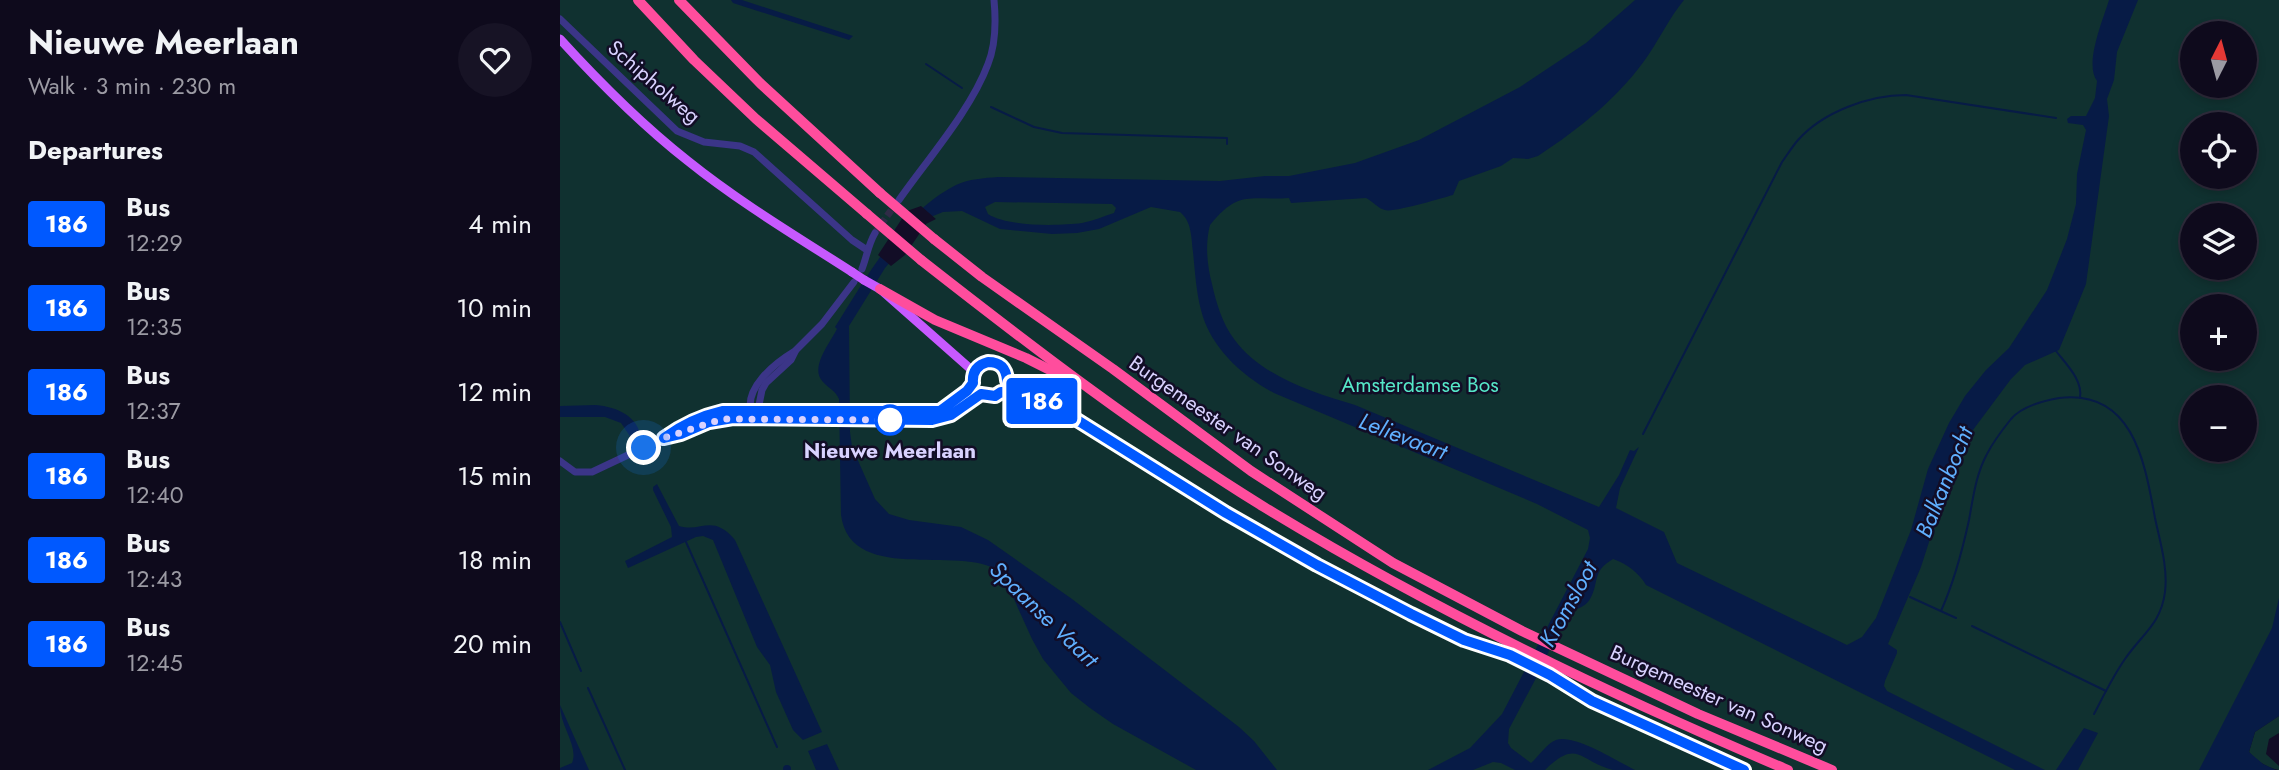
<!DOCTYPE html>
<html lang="en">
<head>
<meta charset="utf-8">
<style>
	body { margin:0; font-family:Jost,sans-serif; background:#171325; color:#f1f3f6; height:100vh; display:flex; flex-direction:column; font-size:26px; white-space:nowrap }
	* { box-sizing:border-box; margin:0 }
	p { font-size:23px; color:#9b9aa3 }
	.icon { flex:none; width:38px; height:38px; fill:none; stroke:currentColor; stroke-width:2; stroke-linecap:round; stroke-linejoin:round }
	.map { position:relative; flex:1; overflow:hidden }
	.panel { display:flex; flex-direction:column; background:#0e0a1c; width:560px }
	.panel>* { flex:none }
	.badge { padding:0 14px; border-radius:5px; font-size:24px; line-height:46px }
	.needle { width:46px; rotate:6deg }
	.controls { position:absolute; left:1620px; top:21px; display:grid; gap:14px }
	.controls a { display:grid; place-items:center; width:77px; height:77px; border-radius:50%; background:#0e0a1c; box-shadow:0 4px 10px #0003,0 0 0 2px #2e2b3b; font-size:35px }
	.you { position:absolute; width:35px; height:35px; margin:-18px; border:5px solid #fff; border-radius:50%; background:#1a73e8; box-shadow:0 0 0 10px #1a73e833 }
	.map>.badge { position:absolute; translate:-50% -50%; box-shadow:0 0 0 4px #fff }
	h2 { padding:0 28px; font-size:26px; line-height:63px }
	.round { display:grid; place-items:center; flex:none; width:74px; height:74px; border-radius:37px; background:#171325 }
	.summary { display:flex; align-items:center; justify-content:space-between; height:119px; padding:0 28px }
	h1 { font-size:33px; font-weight:700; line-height:52px }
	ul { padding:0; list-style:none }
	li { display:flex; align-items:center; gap:21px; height:84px; padding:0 28px }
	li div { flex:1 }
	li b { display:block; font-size:26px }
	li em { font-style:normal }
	li .badge { min-width:77px; font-weight:700; text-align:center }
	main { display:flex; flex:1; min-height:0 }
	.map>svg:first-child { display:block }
	.green { fill:#103130; fill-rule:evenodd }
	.water { fill:#071b46; fill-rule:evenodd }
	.pier { fill:#120d26 }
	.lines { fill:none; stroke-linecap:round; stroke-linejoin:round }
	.stream { stroke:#071b46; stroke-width:2 }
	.canal { stroke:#071b46; stroke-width:8 }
	.minor-tunnel { stroke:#302b47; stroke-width:7; stroke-dasharray:7 3.5; stroke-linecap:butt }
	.minor { stroke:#3b3588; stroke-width:7 }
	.major { stroke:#c759ff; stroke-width:9 }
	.highway { stroke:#ff4d9d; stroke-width:10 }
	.major-bridge { stroke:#c759ff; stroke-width:9 }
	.highway-bridge { stroke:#ff4d9d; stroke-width:10 }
	.line-casing { stroke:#fff; stroke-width:16 }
	.line { stroke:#0059ff; stroke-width:10 }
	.walk { stroke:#d9d2ff; stroke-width:7; stroke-dasharray:0 12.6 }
	.stop-dot { fill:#fff; stroke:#0059ff; stroke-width:3.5 }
	.labels { text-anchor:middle; stroke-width:5; stroke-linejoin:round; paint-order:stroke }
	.street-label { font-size:21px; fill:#d9d2ff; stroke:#120d26 }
	.park-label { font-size:21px; fill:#56e7c8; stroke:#120d26 }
	.stop-label { font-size:21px; font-weight:bold; fill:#d9d2ff; stroke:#120d26 }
	.water-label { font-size:23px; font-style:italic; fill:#60b0ff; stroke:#120d26 }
</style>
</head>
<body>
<main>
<section class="panel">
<div class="summary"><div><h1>Nieuwe Meerlaan</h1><p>Walk · 3 min · 230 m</p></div><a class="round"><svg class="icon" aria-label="heart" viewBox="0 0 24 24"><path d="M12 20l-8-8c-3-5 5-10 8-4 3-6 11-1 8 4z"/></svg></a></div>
<h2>Departures</h2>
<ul>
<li><span class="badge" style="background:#0059ff;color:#fff">186</span><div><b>Bus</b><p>12:29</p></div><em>4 min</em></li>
<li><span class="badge" style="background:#0059ff;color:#fff">186</span><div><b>Bus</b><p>12:35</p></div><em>10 min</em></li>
<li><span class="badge" style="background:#0059ff;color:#fff">186</span><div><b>Bus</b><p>12:37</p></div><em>12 min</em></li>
<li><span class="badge" style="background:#0059ff;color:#fff">186</span><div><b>Bus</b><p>12:40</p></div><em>15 min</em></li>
<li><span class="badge" style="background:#0059ff;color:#fff">186</span><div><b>Bus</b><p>12:43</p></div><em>18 min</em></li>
<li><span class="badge" style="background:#0059ff;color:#fff">186</span><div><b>Bus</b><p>12:45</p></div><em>20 min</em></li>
</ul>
</section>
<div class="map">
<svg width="1719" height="770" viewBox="0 0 1719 770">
	<rect width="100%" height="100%" fill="#120d26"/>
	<g class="green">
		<path d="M0,0H1719V623L1647,770H0ZM1633,33H1685V86H1633ZM1633,124H1685V177H1633ZM1633,215H1685V268H1633ZM1633,306H1685V359H1633ZM1633,397H1685V450H1633Z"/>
		<path d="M1719,716V733L1709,739L1706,754L1719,766V770C1707,768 1697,761 1689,752L1695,732Z"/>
	</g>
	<g class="water">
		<polygon points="171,0 182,0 293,36 289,40 173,3"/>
		<path d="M1075,0H1124C1110,17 1101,36 1089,54C1061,96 1019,129 978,156L968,159L953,158L941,166L899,181L893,195C882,198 833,213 825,210C819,209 812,201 806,198L731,203L729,198C691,201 679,189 650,225C645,244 647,265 652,284C656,302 662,323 674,339C701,376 753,393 795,405L1039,507L1059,475L1070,450L1074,451L1079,447L1060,488L1056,508L1104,532L1117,563L1287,645L1302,637L1316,618L1351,530L1368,469L1389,423L1405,396L1426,370L1449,348L1487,290L1507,239L1516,204L1517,174L1526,130L1523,125L1508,123L1507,119L1511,116H1526L1535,98L1537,81C1524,64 1543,20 1549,0H1578L1557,52L1554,80L1547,99L1549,116L1526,284L1499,350L1465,365L1451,379L1410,434L1396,458L1361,567L1328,644L1337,650V653L1325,681L1324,686L1327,691L1485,770H1455L1086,585C1078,572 1067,564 1053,559C1031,572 1040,582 1030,599C1026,607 1014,610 1005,613L983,665L949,729L948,743L951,748L971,763C979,756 986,744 996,740C1013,733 1059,762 1075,770C1069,770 1060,770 1053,770C1020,762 1018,737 985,770H955L941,763L933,762L913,770H868L910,748L942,714L1028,549L1030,538L1028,530L977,504L714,393C682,376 650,347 641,310C636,291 635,271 633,252C631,237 632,222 620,212L591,207L539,229L517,233L492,234L440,229L402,211L383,212L368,218L325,268L289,326L290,432L292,447L315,499L329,514L349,520L401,527L428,540L512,599L679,727L694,741L717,770H636L553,724L530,708L511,693L483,659L472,639L443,575C411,540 291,589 281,515L279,399C275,390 269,389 263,382C249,368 270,343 277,329L275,327C306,278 342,212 396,185C409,179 424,178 438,177L660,181L705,176H729L795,163L859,140L960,87L1026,43ZM435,202L552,204L556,208L554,213C544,216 533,221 522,223C499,226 448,227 428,214L425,207Z"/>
		<path d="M36,405C57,407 78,416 81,438L74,442L61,423L45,417H0V406Z"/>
		<path d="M97,484L119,526C142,533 152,513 175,540L262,732L243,740L233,730L216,692L210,665L197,647L153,540L143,536L136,537L68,568L65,561L112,537L111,527L93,490V487Z"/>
		<polygon points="1719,598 1719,716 1695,732 1689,752 1703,764 1716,770 1639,770 1712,628"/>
		<path d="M0,705L29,770H0V768L12,763C19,746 0,727 0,705Z"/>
		<polygon points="1524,728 1538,733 1518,770 1496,770"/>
		<polygon points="267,744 279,770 256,770 248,751"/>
	</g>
	<polygon class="pier" points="361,206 376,219 366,224 345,255 331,266 318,255 347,211"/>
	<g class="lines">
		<g class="stream">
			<polyline points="366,64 402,88"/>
			<polyline points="431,107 474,127 502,133 667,138 667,144"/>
			<path d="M1496,351C1506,364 1523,380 1520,398"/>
			<path d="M1083,434L1222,162C1227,155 1232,147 1238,140C1263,112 1309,95 1346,95L1496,118"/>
			<polyline points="126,542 217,747"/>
			<polyline points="1350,597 1396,618"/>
			<path d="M1381,611C1394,582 1402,552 1409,520C1413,498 1416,474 1427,454C1433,442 1443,429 1451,419C1462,406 1482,401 1499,398C1574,389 1585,464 1595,518C1600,542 1608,567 1605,592C1601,624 1582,634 1565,659C1553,676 1544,695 1534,714"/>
			<polyline points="0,622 21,671"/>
			<polyline points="1412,626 1546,691"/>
			<polyline points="28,688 65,770"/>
		</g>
		<polyline class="canal" points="227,769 227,770"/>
		<polyline class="minor-tunnel" points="315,233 337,202"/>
		<g class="minor">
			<polyline points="0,19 117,131 144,142 180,146 194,152 292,240 307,250"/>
			<path d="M339,200C367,160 411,110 428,64C436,44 436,21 434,0"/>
			<path d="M302,269C307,256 308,245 315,233"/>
			<circle cx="430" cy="379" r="17"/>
			<path d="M447,380C522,420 592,468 665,512C736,555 810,594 885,631L904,640L937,649L990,675L1032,701L1184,770"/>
			<polyline points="441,392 477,400"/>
			<path d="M192,415C182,389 215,363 235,351"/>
			<polyline points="197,415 202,390 206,383 231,360 236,350 262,324 294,282"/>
			<polyline points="108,437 149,422 173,418 233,420 384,418 421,394"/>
			<polyline points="0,461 15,472 32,472 104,438 126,424 149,414 163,411 380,411 407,391 413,383"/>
		</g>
		<g class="major">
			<path d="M0,39C40,83 81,124 128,161C179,202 236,236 292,272"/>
			<polyline points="304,280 320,289 414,372"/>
		</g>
		<g class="highway">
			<polyline points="78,0 134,60 196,119 307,214"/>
			<polyline points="119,0 201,84 320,193"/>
			<polyline points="374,239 422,277 553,369 691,471 833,563 962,631 1138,714 1272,770"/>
			<path d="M361,260C472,347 584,433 704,507C871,609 1048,694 1228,770"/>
			<polyline points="320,289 375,320 466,358 508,379"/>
		</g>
		<polyline class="major-bridge" points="292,272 304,280"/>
		<g class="highway-bridge">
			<polyline points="320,193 374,239"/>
			<polyline points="307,214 361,260"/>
		</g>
	</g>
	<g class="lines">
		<g class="line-casing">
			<path id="line" d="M462,388L447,380C446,368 440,362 428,362C417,365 412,372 413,383L407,391L380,411H163C141,416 122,425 104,438L121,434L149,422L173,418L372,420L391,415L421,394L435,396L441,392L482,401L501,410L666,513L757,565L851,614L904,640L950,655L990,675L1032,701L1184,770"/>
		</g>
		<use href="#line" class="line"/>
		<polyline class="walk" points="84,448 104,438 162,419 330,420"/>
	</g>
	<circle class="stop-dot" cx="330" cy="420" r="14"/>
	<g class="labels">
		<g class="street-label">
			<text transform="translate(94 82) rotate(41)" y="7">Schipholweg</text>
			<text transform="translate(668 428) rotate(35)" y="7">Burgemeester van Sonweg</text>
			<text transform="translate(1159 699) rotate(24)" y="7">Burgemeester van Sonweg</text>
		</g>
		<g class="park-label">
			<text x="860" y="392">Amsterdamse Bos</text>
		</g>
		<g class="stop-label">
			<text x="330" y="458">Nieuwe Meerlaan</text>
		</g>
		<g class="water-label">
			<text transform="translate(843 436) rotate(21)" y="8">Lelievaart</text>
			<text transform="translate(1384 482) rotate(-68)" y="8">Balkanbocht</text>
			<text transform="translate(1008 604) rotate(-61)" y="8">Kromsloot</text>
			<text transform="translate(484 614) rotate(44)" y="8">Spaanse Vaart</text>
		</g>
	</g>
</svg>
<div class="controls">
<a><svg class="needle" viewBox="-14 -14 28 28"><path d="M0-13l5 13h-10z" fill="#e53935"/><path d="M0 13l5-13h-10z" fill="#9b9aa3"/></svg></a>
<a><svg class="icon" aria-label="locate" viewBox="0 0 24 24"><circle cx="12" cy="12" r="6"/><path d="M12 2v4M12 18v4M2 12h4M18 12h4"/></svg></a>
<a><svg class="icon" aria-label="layers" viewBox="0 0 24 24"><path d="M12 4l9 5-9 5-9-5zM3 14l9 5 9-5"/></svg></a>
<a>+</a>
<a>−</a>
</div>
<div class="you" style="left:84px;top:448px"></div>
<b class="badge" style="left:482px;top:401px;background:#0059ff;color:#fff">186</b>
</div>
</main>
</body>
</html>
